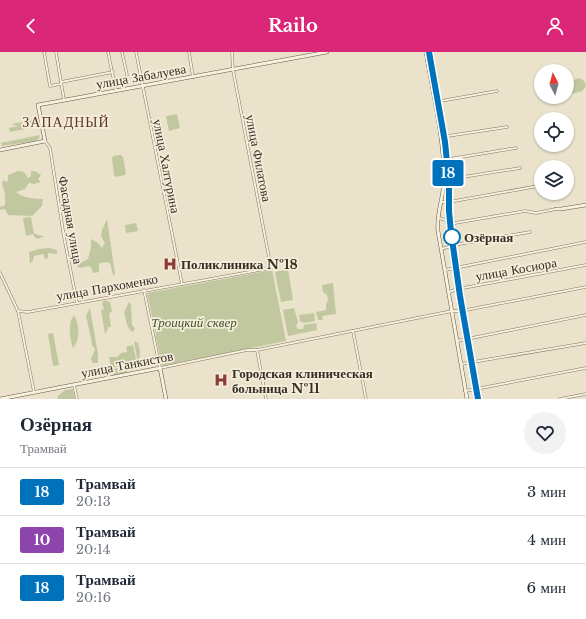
<!DOCTYPE html>
<html lang="ru">
<head>
<meta charset="utf-8">
<style>
	body { margin:0; font-family:"Libre Baskerville",serif; background:#f2f2f3; color:#1f2937; height:100vh; display:flex; flex-direction:column; font-size:15px; white-space:nowrap }
	* { box-sizing:border-box; margin:0 }
	p { font-size:13px; color:#747a83 }
	.icon { flex:none; width:22px; height:22px; fill:none; stroke:currentColor; stroke-width:2; stroke-linecap:round; stroke-linejoin:round }
	.map { position:relative; height:347px; overflow:hidden }
	.sheet { display:flex; flex-direction:column; background:#fff; flex:1 }
	.sheet>* { flex:none }
	.badge { padding:0 8px; border-radius:3px; font-size:14px; line-height:26px }
	.needle { width:26px; rotate:354deg }
	.buttons { position:absolute; left:534px; top:12px; display:grid; gap:8px }
	.buttons a { display:grid; place-items:center; width:40px; height:40px; border-radius:50%; background:#fff; box-shadow:0 1px 3px #0004; font-size:20px }
	.map>.badge { position:absolute; translate:-50% -50%; box-shadow:0 0 0 2px #fff }
	.round { display:grid; place-items:center; flex:none; width:42px; height:42px; border-radius:21px; background:#f2f2f3 }
	.headline { display:flex; align-items:center; justify-content:space-between; height:68px; padding:0 20px }
	h1 { font-size:19px; font-weight:700; line-height:30px }
	ul { padding:0; list-style:none }
	li { display:flex; align-items:center; gap:12px; height:48px; padding:0 20px; border-top:1px solid #e0e1e3 }
	li div { flex:1 }
	li b { display:block; font-size:15px }
	li em { font-style:normal }
	li .badge { min-width:44px; font-weight:700; text-align:center }
	header { display:flex; justify-content:space-between; align-items:center; height:52px; padding:0 20px; background:#db2777; color:#fff; font-size:18px; font-weight:700 }
	.map>svg:first-child { display:block }
	.green { fill:#c1c8a0 }
	.lines { fill:none; stroke-linecap:round; stroke-linejoin:round }
	.street-casing { stroke:#867661; stroke-width:3 }
	.secondary-casing { stroke:#685744; stroke-width:4 }
	.street { stroke:#f6f0de; stroke-width:2 }
	.secondary { stroke:#f6f0de; stroke-width:3 }
	.tram { stroke:#382e23; stroke-width:1 }
	.line-casing { stroke:#fff; stroke-width:9 }
	.line { stroke:#0072bc; stroke-width:6 }
	.stop-dot { fill:#fff; stroke:#0072bc; stroke-width:2 }
	.labels { text-anchor:middle; stroke-width:3.5; stroke-linejoin:round; paint-order:stroke }
	.street-label { font-size:13px; fill:#382e23; stroke:#f3edda }
	.stop-label { font-size:13px; font-weight:bold; fill:#382e23; stroke:#f3edda; text-anchor:start }
	.poi-label { font-size:13px; font-weight:bold; fill:#382e23; stroke:#f3edda; text-anchor:start }
	.park-label { font-size:13px; font-style:italic; fill:#47522b; stroke:#f3edda }
	.neighbourhood-label { font-size:14px; letter-spacing:1px; fill:#603527; stroke:#f3edda }
</style>
</head>
<body>
<header><svg class="icon" aria-label="back" viewBox="0 0 24 24"><path d="M15 5l-7 7 7 7"/></svg>Railo<svg class="icon" aria-label="person" viewBox="0 0 24 24"><circle cx="12" cy="8" r="4"/><path d="M4 21q1-7 8-7t8 7"/></svg></header>
<div class="map">
<svg width="586" height="347" viewBox="0 0 586 347">
	<rect width="100%" height="100%" fill="#eae2cb"/>
	<g class="green">
		<polygon points="579,26 584,29 586,34 582,39 567,43 567,31"/>
		<polygon points="177,62 180,76 169,79 166,64"/>
		<polygon points="38,65 39,69 37,72 30,72 25,77 10,80 9,76 18,74 11,72 29,69"/>
		<polygon points="40,83 39,86 35,89 2,94 1,91"/>
		<polygon points="121,103 123,105 126,121 125,123 116,125 114,123 112,107 113,104"/>
		<path d="M18,119L24,120L28,126L31,124V119H35L41,123L38,127L41,130L34,132L29,131L25,137L16,140C22,146 35,147 43,147L42,154L32,164L8,163L5,157L0,158V155L4,154C7,150 4,146 5,141L2,132L3,128L7,130L8,128V123Z"/>
		<path d="M31,165L34,182L35,181L37,183L44,184C40,187 38,187 34,185V182L26,184L23,166Z"/>
		<polygon points="107,167 115,222 113,223 110,211 107,210 99,211 99,220 93,221 92,217 89,214 80,216 76,213 88,207 91,195 91,187 98,191 102,196 105,191 101,184 102,178"/>
		<polygon points="136,171 138,179 126,181 125,173"/>
		<polygon points="50,196 57,198 57,202 48,201 48,206 45,207 43,202 34,204 33,209 30,212 29,200 39,197"/>
		<polygon points="288,217 293,248 281,250 275,220"/>
		<polygon points="272,218 286,289 162,314 156,286 155,284 156,283 147,241"/>
		<polygon points="333,231 336,262 322,264 323,268 318,268 316,260 326,258 326,252 328,248 327,243 323,240 322,233"/>
		<polygon points="104,248 110,250 112,260 109,261 111,275 108,275 107,272 108,277 105,282 101,258 104,257 102,252"/>
		<path d="M129,250L131,252L132,273L135,276L133,280C125,275 127,268 124,260Z"/>
		<polygon points="90,256 98,303 98,311 93,311 91,307 95,297 92,293 91,286 86,264"/>
		<polygon points="294,256 298,270 296,274 298,277 303,277 304,273 316,271 317,278 288,284 283,258"/>
		<polygon points="314,261 315,269 304,271 300,269 299,263"/>
		<path d="M74,263C80,273 80,288 73,296C70,286 67,272 74,263Z"/>
		<polygon points="53,281 59,313 53,314 48,282"/>
		<polygon points="134,289 138,291 140,299 139,313 130,315 127,317 127,322 113,324 112,323 116,320 113,317 138,312"/>
		<polygon points="133,293 137,311 111,316 109,305 117,305 121,301 127,300 126,295"/>
		<polygon points="73,337 75,347 58,347 58,344 65,338"/>
	</g>
	<g class="lines">
		<g class="street-casing">
			<g id="street">
				<polyline points="44,0 50,34 61,32"/>
				<polyline points="56,0 64,48"/>
				<polyline points="108,0 116,39"/>
				<polyline points="122,0 127,23"/>
				<polyline points="136,0 182,232"/>
				<polyline points="189,0 193,25"/>
				<polyline points="61,30 113,20"/>
				<polyline points="435,50 497,39"/>
				<polyline points="441,85 507,75"/>
				<polyline points="45,89 50,96 64,185 77,251"/>
				<polyline points="443,108 516,96"/>
				<polyline points="444,128 520,116"/>
				<polyline points="441,150 449,150 538,134"/>
				<polyline points="439,166 455,171 525,159 536,161 556,157"/>
				<polyline points="441,197 459,192 530,180"/>
				<polyline points="445,218 586,190"/>
				<polyline points="0,221 18,259 34,340"/>
				<polyline points="144,238 160,316 247,298 257,298 452,259 461,259 586,235"/>
				<polyline points="449,240 458,237 586,213"/>
				<polyline points="18,259 28,260 271,216 233,18 232,0"/>
				<polyline points="353,279 366,347"/>
				<polyline points="457,289 586,263"/>
				<polyline points="257,298 266,347"/>
				<polyline points="461,312 586,291"/>
				<polyline points="74,333 77,347"/>
				<polyline points="465,339 586,316"/>
				<polyline points="560,347 586,342"/>
			</g>
		</g>
		<g class="secondary-casing">
			<g id="secondary">
				<path d="M426,0C433,42 444,85 444,127C444,145 436,161 438,179L467,347"/>
				<polyline points="0,98 45,89 38,53 327,0"/>
				<polyline points="556,157 561,157 586,153"/>
				<polyline points="0,347 160,316 166,347"/>
			</g>
		</g>
		<use href="#street" class="street"/>
		<use href="#secondary" class="secondary"/>
		<polyline class="tram" points="428,0 443,90 447,130 448,167 458,245 477,347"/>
	</g>
	<g class="lines">
		<g class="line-casing">
			<polyline id="line" points="429,0 445,90 449,130 449,159 451,180 460,244 478,347"/>
		</g>
		<use href="#line" class="line"/>
	</g>
	<defs>
		<g id="hospital-bare" transform="scale(1.08)"><path d="M-5-5h3v3.5h4V-5h3V5h-3V1.5h-4V5h-3Z" fill="#8e3b37" stroke="#f3edda" stroke-width="2.5" paint-order="stroke"/></g>
	</defs>
	<g fill-rule="evenodd">
		<use href="#hospital-bare" x="170" y="212"/>
		<use href="#hospital-bare" x="221" y="328"/>
	</g>
	<circle class="stop-dot" cx="452" cy="185" r="8"/>
	<g class="labels">
		<g class="street-label">
			<text transform="translate(141 24) rotate(-10)" y="5">улица Забалуева</text>
			<text transform="translate(259 106) rotate(79)" y="5">улица Филатова</text>
			<text transform="translate(167 114) rotate(79)" y="5">улица Халтурина</text>
			<text transform="translate(71 168) rotate(80)" y="5">Фасадная улица</text>
			<text transform="translate(516 217) rotate(-10)" y="5">улица Косиора</text>
			<text transform="translate(107 235) rotate(-10)" y="5">улица Пархоменко</text>
			<text transform="translate(127 312) rotate(-11)" y="5">улица Танкистов</text>
		</g>
		<g class="stop-label">
			<text x="464" y="190">Озёрная</text>
		</g>
		<g class="poi-label">
			<text x="181" y="217">Поликлиника №18</text>
			<text x="232" y="326">Городская клиническая<tspan x="232" dy="15">больница №11</tspan></text>
		</g>
		<g class="park-label">
			<text x="194" y="275">Троицкий сквер</text>
		</g>
		<g class="neighbourhood-label">
			<text x="66" y="75">ЗАПАДНЫЙ</text>
		</g>
	</g>
</svg>
<div class="buttons">
<a><svg class="needle" viewBox="-14 -14 28 28"><path d="M0-13l5 13h-10z" fill="#e53935"/><path d="M0 13l5-13h-10z" fill="#747a83"/></svg></a>
<a><svg class="icon" aria-label="locate" viewBox="0 0 24 24"><circle cx="12" cy="12" r="6"/><path d="M12 2v4M12 18v4M2 12h4M18 12h4"/></svg></a>
<a><svg class="icon" aria-label="layers" viewBox="0 0 24 24"><path d="M12 4l9 5-9 5-9-5zM3 14l9 5 9-5"/></svg></a>
</div>
<b class="badge" style="left:448px;top:121px;background:#0072bc;color:#fff">18</b>
</div>
<section class="sheet">
<div class="headline"><div><h1>Озёрная</h1><p>Трамвай</p></div><a class="round"><svg class="icon" aria-label="heart" viewBox="0 0 24 24"><path d="M12 20l-8-8c-3-5 5-10 8-4 3-6 11-1 8 4z"/></svg></a></div>
<ul>
<li><span class="badge" style="background:#0072bc;color:#fff">18</span><div><b>Трамвай</b><p>20:13</p></div><em>3 мин</em></li>
<li><span class="badge" style="background:#8e44ad;color:#fff">10</span><div><b>Трамвай</b><p>20:14</p></div><em>4 мин</em></li>
<li><span class="badge" style="background:#0072bc;color:#fff">18</span><div><b>Трамвай</b><p>20:16</p></div><em>6 мин</em></li>
</ul>
</section>
</body>
</html>
